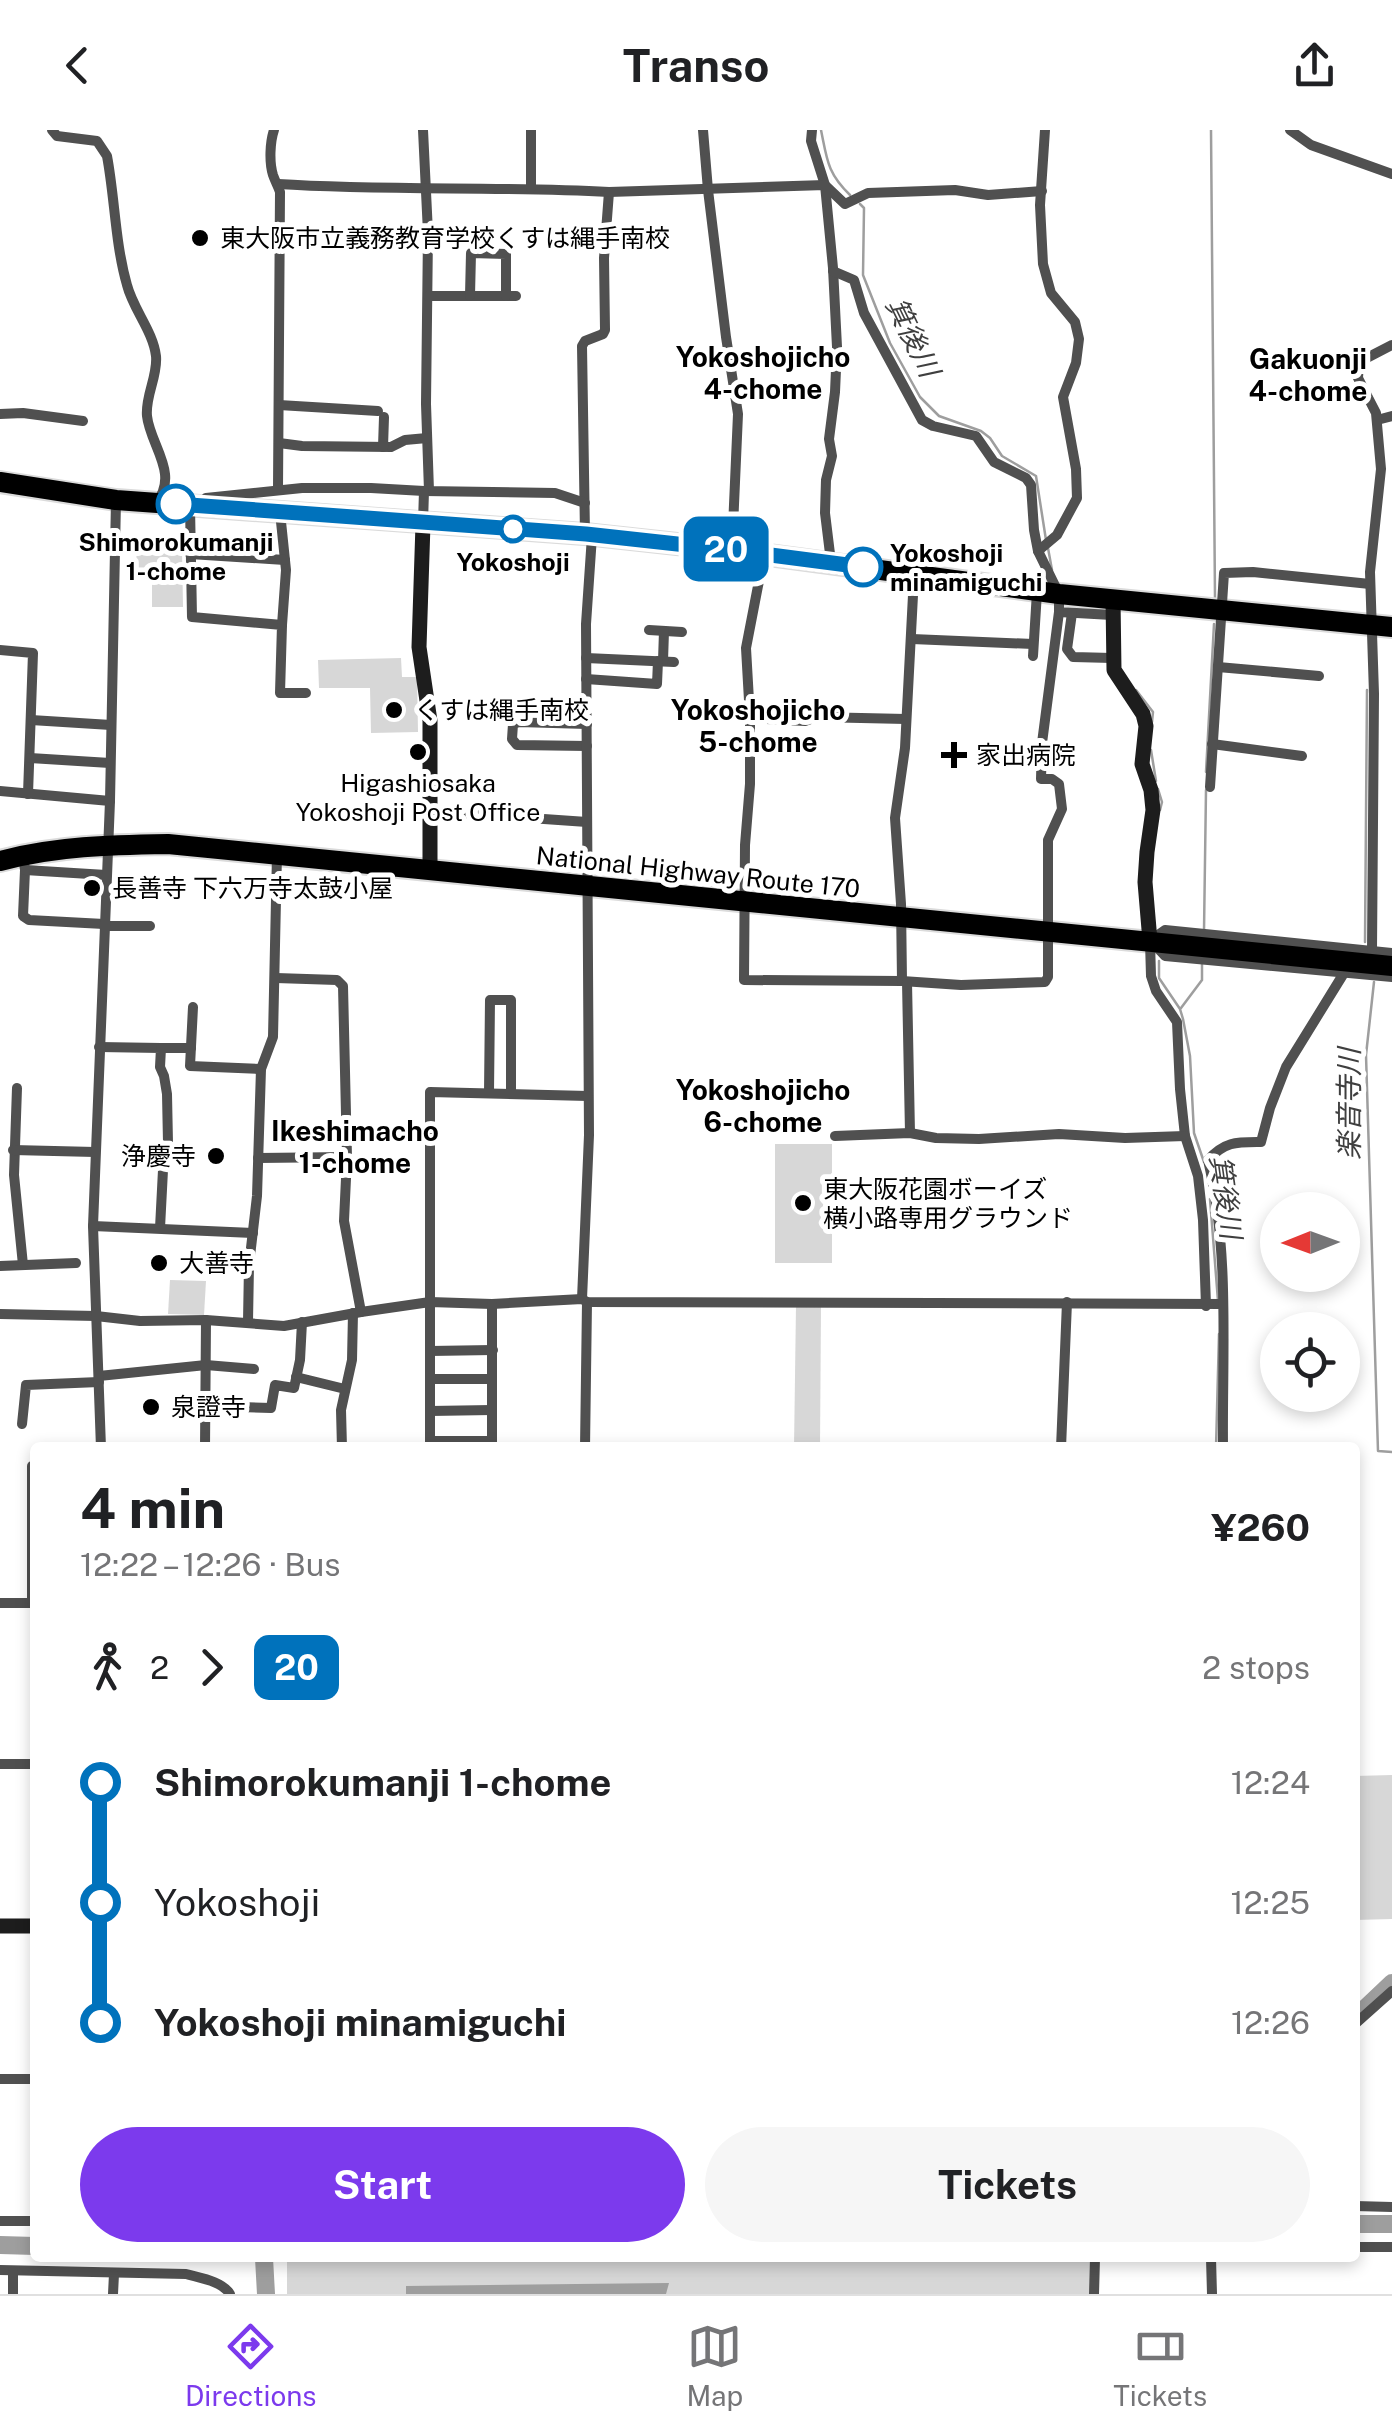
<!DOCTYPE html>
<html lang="en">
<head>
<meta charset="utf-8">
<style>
	body { margin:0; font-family:"Public Sans","Noto Sans JP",sans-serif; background:#f6f6f6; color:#202124; height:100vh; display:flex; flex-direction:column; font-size:38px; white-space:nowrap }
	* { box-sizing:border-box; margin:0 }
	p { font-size:32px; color:#757577 }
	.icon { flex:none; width:55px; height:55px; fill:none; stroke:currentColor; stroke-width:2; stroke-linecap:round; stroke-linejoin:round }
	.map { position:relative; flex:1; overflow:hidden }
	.side { position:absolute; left:30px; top:1312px; width:1330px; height:820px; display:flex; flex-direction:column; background:#fff; border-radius:10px; box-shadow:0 5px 15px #0003 }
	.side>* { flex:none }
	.badge { padding:0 20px; border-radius:15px; font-size:35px; line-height:65px }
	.needle { width:65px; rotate:269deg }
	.buttons { position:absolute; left:1260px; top:1062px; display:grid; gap:20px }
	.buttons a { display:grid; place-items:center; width:100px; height:100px; border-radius:50%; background:#fff; box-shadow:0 5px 15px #0003; font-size:50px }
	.map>.badge { position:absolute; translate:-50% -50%; box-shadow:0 0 0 5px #fff }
	.legs { display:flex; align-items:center; gap:15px; height:110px; padding:0 50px; font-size:32px }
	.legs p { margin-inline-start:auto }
	.headline { display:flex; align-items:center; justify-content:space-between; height:170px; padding:0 50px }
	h1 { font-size:55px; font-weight:700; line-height:75px }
	.button { display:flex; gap:20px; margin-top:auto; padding:20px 50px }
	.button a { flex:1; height:115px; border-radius:60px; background:#7c3aed; color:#fff; font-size:40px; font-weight:700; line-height:115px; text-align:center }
	.button a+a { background:#f6f6f6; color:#202124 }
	ul { padding:0 50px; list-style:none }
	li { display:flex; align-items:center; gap:35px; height:120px; font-size:38px }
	li i { display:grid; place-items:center; width:15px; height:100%; margin:0 12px; background:currentColor }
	li i::after { content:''; width:25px; height:25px; margin:-12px; border:8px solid; border-radius:50%; background:#fff }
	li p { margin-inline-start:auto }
	li:first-child i { background:linear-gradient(#0000 50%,currentColor 0) }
	li:last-child i { background:linear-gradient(currentColor 50%,#0000 0) }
	header { display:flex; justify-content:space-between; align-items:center; height:130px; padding:0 50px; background:#fff; font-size:45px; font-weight:700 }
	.menu { display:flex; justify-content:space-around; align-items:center; height:140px; border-top:2px solid #e0e0e0; background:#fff; font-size:28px; color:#757577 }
	.menu a { display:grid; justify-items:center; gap:5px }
	.menu .current { color:#7c3aed }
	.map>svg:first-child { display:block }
	.green { fill:#d7d7d7 }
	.water { fill:#9e9e9e }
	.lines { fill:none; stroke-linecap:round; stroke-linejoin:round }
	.stream { stroke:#9e9e9e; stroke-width:2.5 }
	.river { stroke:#9e9e9e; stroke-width:18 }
	.highway-casing { stroke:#dbdbdb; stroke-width:24 }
	.street { stroke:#505050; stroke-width:10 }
	.secondary { stroke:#1d1d1d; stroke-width:15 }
	.highway { stroke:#000; stroke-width:20 }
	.line-1-casing { stroke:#fff; stroke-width:22 }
	.line-1 { stroke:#0072bc; stroke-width:15 }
	.poi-dot { fill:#000; stroke:#fff; stroke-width:4 }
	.stop-1-dot { fill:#fff; stroke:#0072bc; stroke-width:5 }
	.labels { text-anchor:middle; stroke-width:10; stroke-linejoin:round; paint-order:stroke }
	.poi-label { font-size:25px; fill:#000; stroke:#fff; text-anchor:start }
	.stop-label { font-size:25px; font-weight:bold; fill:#000; stroke:#fff }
	.street-label { font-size:25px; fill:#000; stroke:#fff }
	.water-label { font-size:28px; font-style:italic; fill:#3f3f3f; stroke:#fff }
	.neighbourhood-label { font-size:28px; font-weight:bold; fill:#000; stroke:#fff }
</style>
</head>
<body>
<header><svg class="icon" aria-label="back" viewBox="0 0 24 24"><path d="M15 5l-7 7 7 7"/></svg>Transo<svg class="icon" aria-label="share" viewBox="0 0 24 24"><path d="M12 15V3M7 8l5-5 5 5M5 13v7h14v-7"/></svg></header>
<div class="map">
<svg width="1392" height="2164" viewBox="0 0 1392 2164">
	<rect width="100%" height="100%" fill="#fff"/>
	<g class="green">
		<polygon points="136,415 182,420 183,477 152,477 152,446 137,442"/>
		<polygon points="401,528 402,547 417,547 418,602 371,603 370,558 319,558 318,530"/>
		<rect x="775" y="1014" width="57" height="119"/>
		<polygon points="170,1150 206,1151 204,1185 168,1184"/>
		<polygon points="796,1175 821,1175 820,1317 794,1318"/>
		<polygon points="1392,1645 1392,1789 1355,1790 1355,1646"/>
		<polygon points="287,2128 1091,2128 1090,2164 287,2164"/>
	</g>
	<polygon class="water" points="669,2153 666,2164 406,2164 406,2156"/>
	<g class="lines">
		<g class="stream">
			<path d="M821,0C827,29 827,43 850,65"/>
			<polyline points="1211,0 1215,468"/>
			<polyline points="860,74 864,78 863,145 890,213 920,267 939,286 981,301 990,308 1002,326 1036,346 1046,410"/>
			<polyline points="1048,418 1052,440"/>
			<polyline points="1136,560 1153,582 1152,592"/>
			<polyline points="1151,620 1156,651"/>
			<polyline points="1206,642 1214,494"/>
			<polyline points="1158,659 1162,672 1160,680"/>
			<polyline points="1204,801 1206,660"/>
			<polyline points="1365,812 1367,560"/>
			<polyline points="1159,831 1159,848 1180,879 1183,889 1190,926 1194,1003 1204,1032"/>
			<polyline points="1374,852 1366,925 1378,1321 1392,1322"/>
			<polyline points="1181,878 1202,850 1202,834"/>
			<polyline points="1210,1069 1218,1171"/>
			<polyline points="1216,1318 1219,1204"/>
		</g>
		<g class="river">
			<polyline points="1355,1888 1392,1853"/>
			<polyline points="1355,2094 1392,2094"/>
			<polyline points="0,2115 35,2116"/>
			<polyline points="264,2128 266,2164"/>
		</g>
		<g class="highway-casing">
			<g id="highway">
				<polyline points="0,352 116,370 585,404 732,420 1059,464 1392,497"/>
				<path d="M0,731C55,716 111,715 168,714L1392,836"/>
			</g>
		</g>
		<g class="street">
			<path d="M52,0L57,6L97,11L107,26C115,69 115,113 127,155C133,179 153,201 156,226C158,246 145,266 147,286C150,315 180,344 156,373"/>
			<path d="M274,0C270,12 269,32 273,45C275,51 278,56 280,62L278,360"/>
			<polyline points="423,0 428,103 426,274 429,361"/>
			<polyline points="703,0 708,60 726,207 738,284 732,420"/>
			<polyline points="812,0 811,11 825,55 845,74 868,63 955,60 988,65 1042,61"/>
			<polyline points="1290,0 1311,15 1392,44"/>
			<path d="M278,54C388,61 499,56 609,62L604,128L605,200L603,204L585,211L582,216L585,404"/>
			<polyline points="531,58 531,0"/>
			<polyline points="609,62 825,55 833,138 837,217 835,262 829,309 832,326 826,350 825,383 831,432"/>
			<polyline points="833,141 854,150 864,183 922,290 933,296 976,306 994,332 1026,348 1031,355 1034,400 1038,421 1059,464 1059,482 1112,485"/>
			<polyline points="428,166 516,166"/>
			<polyline points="470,166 471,123 506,124 506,166"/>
			<polyline points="279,275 378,281"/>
			<polyline points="0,284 23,283 83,291"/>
			<polyline points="1377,290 1392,286"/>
			<polyline points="279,313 302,316 391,317 405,310 427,308"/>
			<polyline points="383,317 384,287"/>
			<polyline points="206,368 302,358 371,358 424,361 555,363 585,373"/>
			<polyline points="190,376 192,487 282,495 280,563 306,563"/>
			<polyline points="280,382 286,440 282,495"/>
			<polyline points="423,393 424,361"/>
			<polyline points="1038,421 1057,405 1077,368 1076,339 1063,267 1076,233 1079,209 1075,192 1051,163 1043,134 1040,75 1045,0"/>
			<polyline points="190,424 285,430"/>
			<polyline points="764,425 746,518 750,588 750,654 745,715 744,850 902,851 961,855 1045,852 1048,847 1048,710 1062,679 1059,654 1052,649 1041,649 1042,613 1059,482"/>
			<polyline points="1072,483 1067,519 1073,527 1112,528"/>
			<polyline points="649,500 682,502"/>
			<polyline points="912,509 1033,514"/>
			<polyline points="0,520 33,523 28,664"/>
			<polyline points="1033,526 1037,462"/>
			<polyline points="586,528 674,532"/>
			<polyline points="663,531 664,501"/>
			<polyline points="1218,537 1319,546"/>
			<polyline points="586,549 657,554 658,531"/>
			<polyline points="750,588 805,591 816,587 906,589"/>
			<polyline points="31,590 111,595"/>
			<polyline points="1212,614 1302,626"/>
			<polyline points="587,616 517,615 512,609 513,594 519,592 587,594"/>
			<polyline points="30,628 110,633"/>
			<polyline points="1210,657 1224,443 1253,442 1370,454"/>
			<polyline points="0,661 110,671"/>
			<polyline points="431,681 587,692"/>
			<polyline points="23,725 25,740 23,786 29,790 104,794"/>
			<polyline points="25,740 106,745"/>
			<polyline points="104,796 150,796"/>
			<polyline points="1151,810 1165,800 1392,823"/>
			<polyline points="1150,812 1151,846 1156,861 1177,892 1180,959 1185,1006 1198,1046 1203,1090 1206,1176"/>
			<polyline points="1155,815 1165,826 1392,847"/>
			<polyline points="1372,821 1374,564 1370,442 1381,339 1376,283 1358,248 1359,232 1392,215"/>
			<polyline points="276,848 337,850 343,856 347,1027 344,1091 361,1182"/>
			<polyline points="902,851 901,774 895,688 905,618 914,446"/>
			<polyline points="907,852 910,1003"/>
			<polyline points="193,877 190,936 261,939"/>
			<polyline points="99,917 161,918 160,937 164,946 167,964 168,1013 163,1040 160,1098"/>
			<polyline points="161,918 191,918"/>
			<polyline points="17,958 14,1045 23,1135"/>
			<polyline points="489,963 490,870 511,870 511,964"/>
			<polyline points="835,1006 910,1003 936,1008 979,1009 1059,1004 1125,1008 1185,1006"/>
			<polyline points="13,1020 95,1022"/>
			<polyline points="258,1028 347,1027"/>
			<polyline points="93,1096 253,1103"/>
			<polyline points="0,1136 76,1133"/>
			<polyline points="582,1169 589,1005 586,494 592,406"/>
			<polyline points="0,1184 96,1186 140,1191 206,1190 284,1196 361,1182 430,1172 492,1174 582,1169 587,1172 1223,1174"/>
			<polyline points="248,1192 249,1135 257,1066 261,939 273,907 277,724"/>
			<polyline points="430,1221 493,1220"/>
			<polyline points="99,1246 206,1235 254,1239"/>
			<polyline points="296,1247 345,1259"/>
			<polyline points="430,1249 492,1249"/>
			<polyline points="206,1276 271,1278 275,1255 294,1258 300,1230 302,1192"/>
			<polyline points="430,1281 492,1280"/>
			<polyline points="22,1294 26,1255 99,1252"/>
			<polyline points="430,1311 492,1311"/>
			<polyline points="101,1318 93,1096 110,671 116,370"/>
			<polyline points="205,1318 206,1190"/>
			<polyline points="342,1318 341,1280 352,1230 353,1183"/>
			<polyline points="430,1318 430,962 588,966"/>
			<polyline points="492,1318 492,1174"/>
			<polyline points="585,1318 587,1172"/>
			<polyline points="1061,1318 1067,1172"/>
			<path d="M1223,1318C1222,1223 1230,1123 1208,1030C1225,1011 1237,1012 1261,1012L1270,978L1286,937L1344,843"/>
			<polyline points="0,1473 34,1473"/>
			<polyline points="32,1473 32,1336"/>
			<polyline points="0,1634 35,1634"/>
			<polyline points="1355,1894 1392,1861"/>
			<polyline points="0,1949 35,1949"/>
			<polyline points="1355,2076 1392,2077"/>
			<polyline points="0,2091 35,2091"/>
			<polyline points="1355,2117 1392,2117"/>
			<polyline points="1211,2128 1212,2164"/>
			<path d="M0,2140L186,2144C200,2148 222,2151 230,2164"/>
			<polyline points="13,2141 13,2164"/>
			<polyline points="113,2164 114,2144"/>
			<polyline points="1094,2164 1095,2128"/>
		</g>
		<g class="secondary">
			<polyline points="423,394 419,517 430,591 430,739"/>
			<polyline points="1113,469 1114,540 1143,584 1146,596 1142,634 1151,660 1153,680 1147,722 1145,752 1150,811"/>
			<polyline points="0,1796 35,1796"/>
		</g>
		<use href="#highway" class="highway"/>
	</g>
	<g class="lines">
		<g class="line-1-casing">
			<polyline id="line-1" points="176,374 586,404 732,420 863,437"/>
		</g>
		<use href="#line-1" class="line-1"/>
	</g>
	<g class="poi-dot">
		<circle cx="200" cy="108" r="10"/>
		<circle cx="394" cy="580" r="10"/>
		<circle cx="418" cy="622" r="10"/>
		<path d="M949 610h10v10h10v10h-10v10h-10v-10h-10v-10h10z"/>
		<circle cx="92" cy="758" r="10"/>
		<circle cx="216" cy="1026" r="10"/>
		<circle cx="803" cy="1073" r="10"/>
		<circle cx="159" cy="1133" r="10"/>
		<circle cx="151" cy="1277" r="10"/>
	</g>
	<g class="stop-1-dot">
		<circle cx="176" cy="374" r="18"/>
		<circle cx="513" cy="399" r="12"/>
		<circle cx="863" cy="437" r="18"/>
	</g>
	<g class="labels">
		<g class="poi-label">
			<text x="220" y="117">東大阪市立義務教育学校くすは縄手南校</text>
			<text x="414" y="589">くすは縄手南校</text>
			<text x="976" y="634">家出病院</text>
			<text x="418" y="662" text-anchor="middle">Higashiosaka<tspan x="418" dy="29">Yokoshoji Post Office</tspan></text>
			<text x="112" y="767">長善寺 下六万寺太鼓小屋</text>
			<text x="196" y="1035" text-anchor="end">浄慶寺</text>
			<text x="823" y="1068">東大阪花園ボーイズ<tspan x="823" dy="29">横小路専用グラウンド</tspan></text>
			<text x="179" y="1142">大善寺</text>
			<text x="171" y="1286">泉證寺</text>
		</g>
		<g class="stop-label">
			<text x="176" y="421">Shimorokumanji<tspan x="176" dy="29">1-chome</tspan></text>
			<text x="890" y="432" text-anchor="start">Yokoshoji<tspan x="890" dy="29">minamiguchi</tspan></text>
			<text x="513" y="441">Yokoshoji</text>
		</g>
		<g class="street-label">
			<text transform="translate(698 742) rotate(6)" y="9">National Highway Route 170</text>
		</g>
		<g class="water-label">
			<text transform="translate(913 207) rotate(64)" y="10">箕後川</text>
			<text transform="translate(1349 974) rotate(-90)" y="10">楽音寺川</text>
			<text transform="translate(1226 1067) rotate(82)" y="10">箕後川</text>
		</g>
		<g class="neighbourhood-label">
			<text x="763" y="237">Yokoshojicho<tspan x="763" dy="32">4-chome</tspan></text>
			<text x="1308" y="239">Gakuonji<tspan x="1308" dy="32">4-chome</tspan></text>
			<text x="758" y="590">Yokoshojicho<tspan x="758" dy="32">5-chome</tspan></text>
			<text x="763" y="970">Yokoshojicho<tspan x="763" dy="32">6-chome</tspan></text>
			<text x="355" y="1011">Ikeshimacho<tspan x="355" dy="32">1-chome</tspan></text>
		</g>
	</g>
</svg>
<div class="buttons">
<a><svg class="needle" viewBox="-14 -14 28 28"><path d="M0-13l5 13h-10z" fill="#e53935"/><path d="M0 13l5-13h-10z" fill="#757577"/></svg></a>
<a><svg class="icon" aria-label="locate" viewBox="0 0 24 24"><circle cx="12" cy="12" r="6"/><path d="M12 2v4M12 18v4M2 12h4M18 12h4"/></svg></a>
</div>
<b class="badge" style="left:726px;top:419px;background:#0072bc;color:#fff">20</b>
<section class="side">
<div class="headline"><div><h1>4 min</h1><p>12:22 – 12:26 · Bus</p></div><b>¥260</b></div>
<div class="legs"><svg class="icon" aria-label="walk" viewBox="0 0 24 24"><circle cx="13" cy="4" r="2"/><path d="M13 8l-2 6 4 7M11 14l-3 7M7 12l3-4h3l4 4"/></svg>2<svg class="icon" aria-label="forward" viewBox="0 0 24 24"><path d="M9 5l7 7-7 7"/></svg><b class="badge" style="background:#0072bc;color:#fff">20</b><p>2 stops</p></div>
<ul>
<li><i style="color:#0072bc"></i><b>Shimorokumanji 1-chome</b><p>12:24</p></li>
<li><i style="color:#0072bc"></i><span>Yokoshoji</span><p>12:25</p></li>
<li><i style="color:#0072bc"></i><b>Yokoshoji minamiguchi</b><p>12:26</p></li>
</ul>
<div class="button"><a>Start</a><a>Tickets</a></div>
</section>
</div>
<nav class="menu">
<a class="current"><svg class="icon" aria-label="directions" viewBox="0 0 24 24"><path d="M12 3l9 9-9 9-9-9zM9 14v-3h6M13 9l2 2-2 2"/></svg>Directions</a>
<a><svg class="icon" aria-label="map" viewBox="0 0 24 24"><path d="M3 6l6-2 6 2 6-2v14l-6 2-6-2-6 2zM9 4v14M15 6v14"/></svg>Map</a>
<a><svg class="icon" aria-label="tickets" viewBox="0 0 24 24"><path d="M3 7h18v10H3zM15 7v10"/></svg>Tickets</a>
</nav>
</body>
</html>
